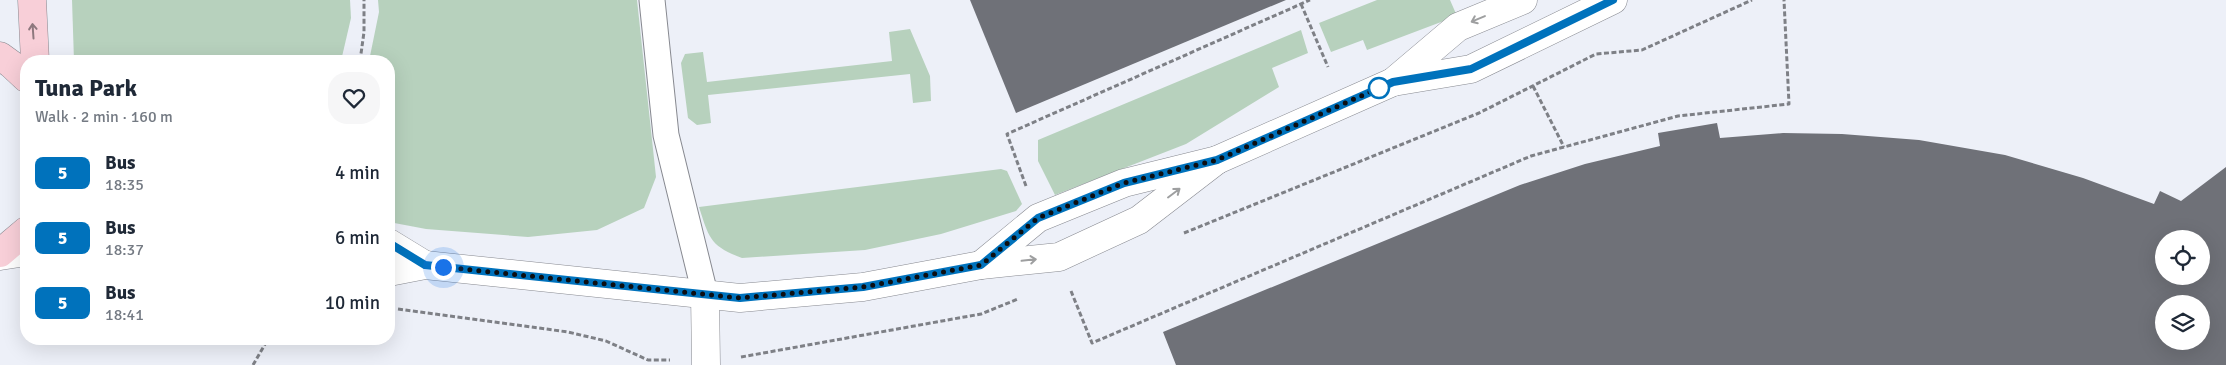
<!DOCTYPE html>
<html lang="en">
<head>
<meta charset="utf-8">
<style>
	body { margin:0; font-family:Signika,sans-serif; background:#f6f6f7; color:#1f2937; height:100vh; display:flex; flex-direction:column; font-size:19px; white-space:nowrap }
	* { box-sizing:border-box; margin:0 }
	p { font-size:16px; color:#747a83 }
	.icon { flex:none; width:28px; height:28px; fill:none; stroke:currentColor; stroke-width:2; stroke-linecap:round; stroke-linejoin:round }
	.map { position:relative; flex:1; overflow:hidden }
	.panel { position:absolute; left:20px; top:55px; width:375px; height:290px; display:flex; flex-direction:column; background:#fff; border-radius:20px; box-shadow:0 5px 20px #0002 }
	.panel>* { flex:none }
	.badge { padding:0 10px; border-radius:8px; font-size:18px; line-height:32px }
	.fabs { position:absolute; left:2155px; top:230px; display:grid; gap:10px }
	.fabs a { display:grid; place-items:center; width:55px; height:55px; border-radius:50%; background:#fff; box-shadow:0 5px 20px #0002; font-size:25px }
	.you { position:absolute; width:25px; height:25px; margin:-12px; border:4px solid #fff; border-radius:50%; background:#1a73e8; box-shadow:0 0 0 8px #1a73e833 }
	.map>.badge { position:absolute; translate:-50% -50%; box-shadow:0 0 0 2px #fff }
	.round { display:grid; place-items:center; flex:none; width:52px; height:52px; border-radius:20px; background:#f6f6f7 }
	.overview { display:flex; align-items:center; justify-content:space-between; height:85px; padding:0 15px }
	h1 { font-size:24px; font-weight:800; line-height:38px }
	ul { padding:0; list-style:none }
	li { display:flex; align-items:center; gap:15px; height:65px; padding:0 15px }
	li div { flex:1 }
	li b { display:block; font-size:19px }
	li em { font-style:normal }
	li .badge { min-width:55px; font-weight:700; text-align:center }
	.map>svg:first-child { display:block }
	.green { fill:#b7d1bd }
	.building { fill:#6f7178; fill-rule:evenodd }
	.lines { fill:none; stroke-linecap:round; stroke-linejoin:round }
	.service-casing { stroke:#878990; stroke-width:27 }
	.minor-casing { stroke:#878990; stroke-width:29 }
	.secondary-casing { stroke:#878990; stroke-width:29 }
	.path { stroke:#7e8086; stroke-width:3; stroke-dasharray:5 2.5; stroke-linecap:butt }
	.service { stroke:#fff; stroke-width:25 }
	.minor { stroke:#fff; stroke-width:28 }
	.secondary { stroke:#f8cfd8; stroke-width:28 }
	.oneway { stroke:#9e9fa0 }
	.oneway2 { stroke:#8e787e }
	.line-casing { stroke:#fff; stroke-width:11 }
	.line { stroke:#0072bc; stroke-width:8 }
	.walk { stroke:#0d0e11; stroke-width:5; stroke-dasharray:0 9 }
	.stop-dot { fill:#fff; stroke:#0072bc; stroke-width:2.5 }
</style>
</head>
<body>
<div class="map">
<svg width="2226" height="365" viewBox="0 0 2226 365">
	<rect width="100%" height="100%" fill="#edf0f8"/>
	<g class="green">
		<polygon points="72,0 350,0 351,18 341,61 74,61"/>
		<polygon points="378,0 637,0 656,177 644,208 597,230 528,237 426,229 389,222 389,61 369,61 379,12"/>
		<polygon points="1377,0 1450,0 1457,16 1367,50 1363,40 1331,52 1319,23"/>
		<polygon points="910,29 930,76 931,101 913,103 910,74 708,95 711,123 697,125 688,118 681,63 685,54 703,52 707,82 892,61 889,32"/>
		<polygon points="1301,30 1308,53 1272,68 1279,87 1186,144 1055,195 1038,161 1038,140"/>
		<path d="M1001,169L1007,171L1022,204L1016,211L941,234L865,250L742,258C710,246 709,238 699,207Z"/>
	</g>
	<g class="building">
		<polygon points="970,0 1286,0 1016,113"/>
		<path d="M1717,123L1720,138L1783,133L1842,134L1919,140L2005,155L2083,178L2154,204L2160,191L2181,201L2226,167V365H1176L1163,332L1520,185L1585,164L1660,146L1658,133ZM2164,239H2201V276H2164ZM2164,304H2201V341H2164Z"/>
	</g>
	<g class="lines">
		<g class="service-casing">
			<polyline id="service" points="652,0 666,135 705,294"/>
		</g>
		<g class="minor-casing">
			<g id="minor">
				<polyline points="1393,82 1458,27 1523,0"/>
				<polyline points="389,243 425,265"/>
				<polyline points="0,256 26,252"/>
				<polyline points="981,265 1038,218 1124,183 1217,160 1393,82 1471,69 1613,0"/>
				<polyline points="389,272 425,265 740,298 863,287 981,265 1059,257 1139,220 1217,160"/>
				<polyline points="705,294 706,365"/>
			</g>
		</g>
		<g class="secondary-casing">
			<g id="secondary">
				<polyline points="32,0 35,61"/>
				<polyline points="0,56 11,64 26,78"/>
				<polyline points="0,253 26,231"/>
			</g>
		</g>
		<g class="path">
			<polyline points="1301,4 1328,67"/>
			<polyline points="360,61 364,32 364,0"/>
			<polyline points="1533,86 1564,147"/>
			<polyline points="1026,186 1007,134 1310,0"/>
			<polyline points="1184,233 1479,113 1596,54 1642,50 1752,0"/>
			<polyline points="1071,291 1092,343 1531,156 1678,116 1789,104 1784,0"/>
			<polyline points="398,309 568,332 606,341 648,360 670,360"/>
			<polyline points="741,357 981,314 1018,299"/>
			<polyline points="253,365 268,339"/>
		</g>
		<use href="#service" class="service"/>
		<use href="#minor" class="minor"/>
		<use href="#secondary" class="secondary"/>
	</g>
	<defs><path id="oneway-shaft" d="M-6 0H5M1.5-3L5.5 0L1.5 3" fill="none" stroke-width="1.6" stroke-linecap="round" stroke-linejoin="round" transform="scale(1.25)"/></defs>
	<g class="oneway">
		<use href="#oneway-shaft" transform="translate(1478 19) rotate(157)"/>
		<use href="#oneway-shaft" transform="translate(1174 193) rotate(-37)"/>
		<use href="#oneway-shaft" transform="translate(1029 260) rotate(-6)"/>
	</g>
	<use class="oneway2" href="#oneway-shaft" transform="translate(33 31) rotate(-94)"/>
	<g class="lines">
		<g class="line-casing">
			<polyline id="line" points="389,243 425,265 740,298 863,287 981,265 1038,218 1124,183 1217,160 1393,82 1471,69 1613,0"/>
		</g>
		<use href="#line" class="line"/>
		<polyline class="walk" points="443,267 740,298 863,287 981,265 1038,218 1124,183 1217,160 1379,88"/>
	</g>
	<circle class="stop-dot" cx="1379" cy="88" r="10"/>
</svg>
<div class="fabs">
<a><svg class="icon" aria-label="locate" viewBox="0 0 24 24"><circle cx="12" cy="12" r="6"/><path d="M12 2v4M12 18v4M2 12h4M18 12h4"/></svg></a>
<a><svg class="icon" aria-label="layers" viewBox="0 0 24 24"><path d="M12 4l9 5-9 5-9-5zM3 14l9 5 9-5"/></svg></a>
</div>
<div class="you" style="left:443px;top:267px"></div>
<section class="panel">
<div class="overview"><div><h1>Tuna Park</h1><p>Walk · 2 min · 160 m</p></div><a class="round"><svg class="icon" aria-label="heart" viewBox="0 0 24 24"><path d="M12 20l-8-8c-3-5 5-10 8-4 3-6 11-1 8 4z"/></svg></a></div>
<ul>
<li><span class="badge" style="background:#0072bc;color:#fff">5</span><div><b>Bus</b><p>18:35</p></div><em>4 min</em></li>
<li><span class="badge" style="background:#0072bc;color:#fff">5</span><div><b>Bus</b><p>18:37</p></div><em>6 min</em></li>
<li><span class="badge" style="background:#0072bc;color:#fff">5</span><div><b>Bus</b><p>18:41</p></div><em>10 min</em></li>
</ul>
</section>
</div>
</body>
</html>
